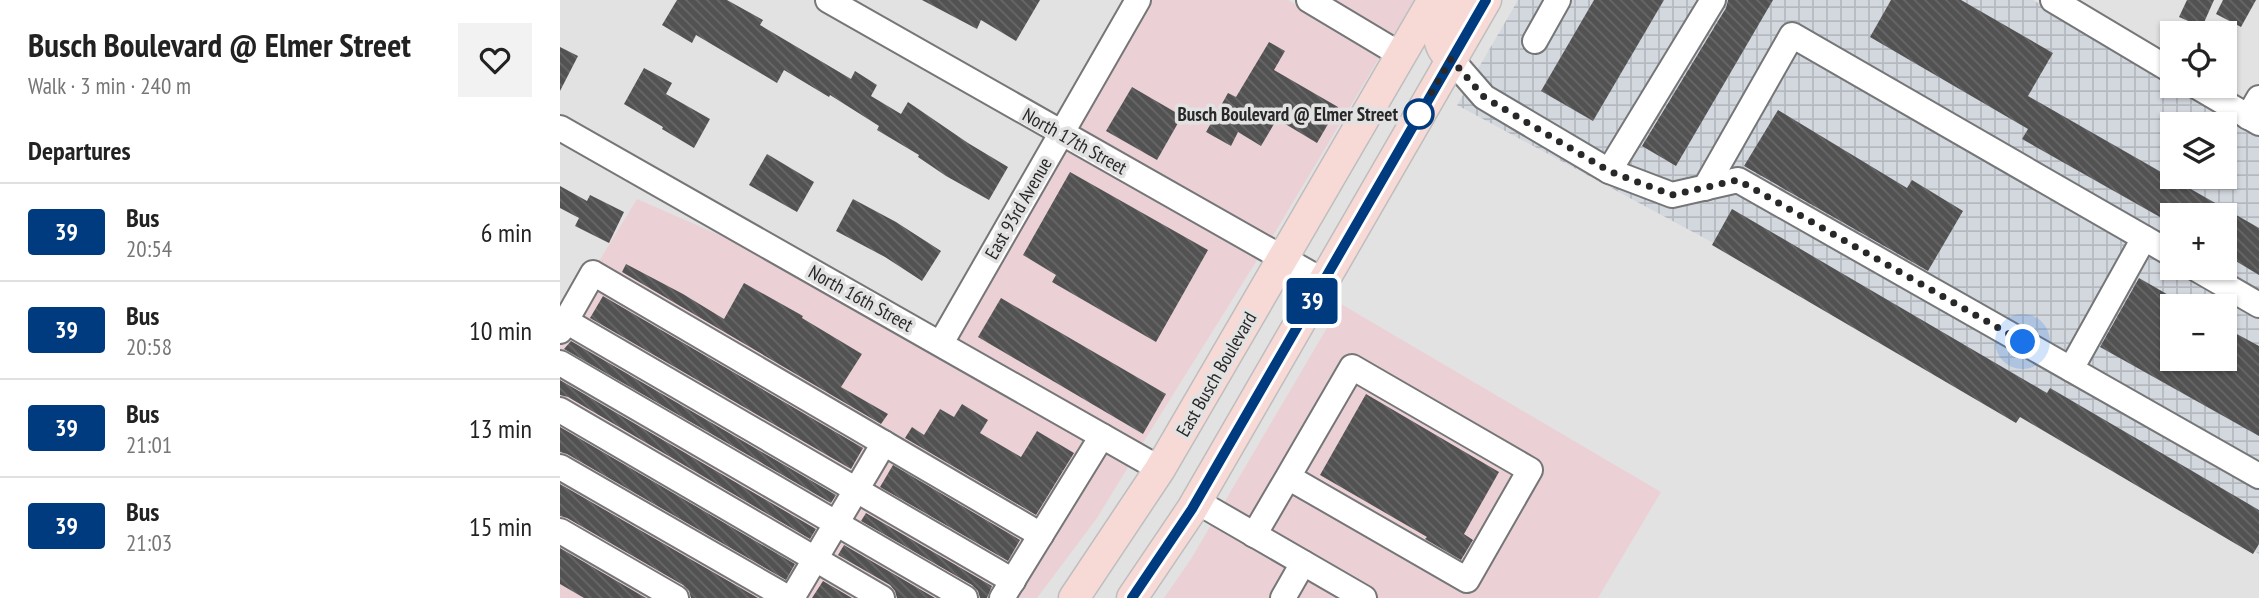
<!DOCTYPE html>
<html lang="en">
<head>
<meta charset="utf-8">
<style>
	body { margin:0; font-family:"PT Sans Narrow",sans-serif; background:#f2f2f2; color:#222; height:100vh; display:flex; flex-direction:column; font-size:26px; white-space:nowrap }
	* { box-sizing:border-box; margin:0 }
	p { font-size:23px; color:#767676 }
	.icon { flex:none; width:38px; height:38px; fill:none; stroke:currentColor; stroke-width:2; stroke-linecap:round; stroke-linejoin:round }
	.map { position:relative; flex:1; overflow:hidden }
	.sheet { display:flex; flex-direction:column; background:#fff; width:560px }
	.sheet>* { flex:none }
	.badge { padding:0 14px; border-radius:5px; font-size:24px; line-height:46px }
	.buttons { position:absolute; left:1600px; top:21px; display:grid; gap:14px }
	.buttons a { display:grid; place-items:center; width:77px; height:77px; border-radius:0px; background:#fff; box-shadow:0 2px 5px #0004; font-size:35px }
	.you { position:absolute; width:35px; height:35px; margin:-18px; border:5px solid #fff; border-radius:50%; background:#1a73e8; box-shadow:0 0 0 10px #1a73e833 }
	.map>.badge { position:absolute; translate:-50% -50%; box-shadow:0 0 0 4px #fff }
	h2 { padding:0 28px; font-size:26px; line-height:63px }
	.round { display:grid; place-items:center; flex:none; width:74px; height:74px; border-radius:0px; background:#f2f2f2 }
	.head { display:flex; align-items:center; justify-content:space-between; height:119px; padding:0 28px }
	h1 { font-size:33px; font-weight:700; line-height:52px }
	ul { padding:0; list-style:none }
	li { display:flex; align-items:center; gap:21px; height:98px; padding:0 28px; border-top:2px solid #e0e0e0 }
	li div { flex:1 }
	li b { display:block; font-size:26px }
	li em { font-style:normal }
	li .badge { min-width:77px; font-weight:700; text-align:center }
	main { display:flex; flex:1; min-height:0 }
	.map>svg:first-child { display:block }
	.commercial { fill:#ebd1d5 }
	.industrial { fill:url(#industrial-grid); fill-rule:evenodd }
	.building { fill:url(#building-back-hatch) }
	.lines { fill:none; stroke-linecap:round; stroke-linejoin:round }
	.minor-casing { stroke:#757677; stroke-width:28 }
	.major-casing { stroke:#bebebe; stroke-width:33 }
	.minor { stroke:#fff; stroke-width:24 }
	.major { stroke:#f7d9d6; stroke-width:30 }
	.line-casing { stroke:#fff; stroke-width:16 }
	.line { stroke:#003b80; stroke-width:10 }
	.walk { stroke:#282828; stroke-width:7; stroke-dasharray:0 12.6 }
	.stop-dot { fill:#fff; stroke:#003b80; stroke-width:3.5 }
	.labels { text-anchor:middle; stroke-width:7; stroke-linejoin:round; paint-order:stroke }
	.stop-label { font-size:19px; font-weight:bold; fill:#282828; stroke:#e2e2e3; text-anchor:end }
	.street-label { font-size:19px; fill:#282828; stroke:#e2e2e3 }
</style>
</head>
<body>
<main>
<section class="sheet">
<div class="head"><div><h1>Busch Boulevard @ Elmer Street</h1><p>Walk · 3 min · 240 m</p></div><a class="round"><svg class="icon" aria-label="heart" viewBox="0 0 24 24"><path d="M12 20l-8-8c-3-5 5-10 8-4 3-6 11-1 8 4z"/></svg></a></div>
<h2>Departures</h2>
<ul>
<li><span class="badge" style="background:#003b80;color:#fff">39</span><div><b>Bus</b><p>20:54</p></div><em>6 min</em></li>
<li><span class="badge" style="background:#003b80;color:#fff">39</span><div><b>Bus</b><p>20:58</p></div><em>10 min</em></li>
<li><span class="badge" style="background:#003b80;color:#fff">39</span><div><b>Bus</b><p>21:01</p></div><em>13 min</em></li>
<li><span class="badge" style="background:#003b80;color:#fff">39</span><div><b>Bus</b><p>21:03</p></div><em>15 min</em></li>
</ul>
</section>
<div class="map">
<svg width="1699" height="598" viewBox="0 0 1699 598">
	<defs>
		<pattern id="industrial-grid" width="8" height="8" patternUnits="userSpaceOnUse" patternTransform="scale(1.75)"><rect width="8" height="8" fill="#d3d8df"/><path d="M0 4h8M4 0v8" fill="none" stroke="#b5b9bf"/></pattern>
		<pattern id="building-back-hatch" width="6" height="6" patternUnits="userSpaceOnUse" patternTransform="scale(1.75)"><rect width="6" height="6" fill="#525253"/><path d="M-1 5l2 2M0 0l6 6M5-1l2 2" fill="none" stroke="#686868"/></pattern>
	</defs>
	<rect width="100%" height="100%" fill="#e2e2e3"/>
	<g class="commercial">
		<polygon points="592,0 728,0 821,55 711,239 517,130"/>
		<polygon points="769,0 855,0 832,38"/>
		<polygon points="507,148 699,257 581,446 396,340"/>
		<polygon points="77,199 205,255 570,464 537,518 477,598 0,598 0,325"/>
		<polygon points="781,304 1101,492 1038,598 604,598 631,559"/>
	</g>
	<path class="industrial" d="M958,0H1473L1612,83V86H1616L1699,135V554L1489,421L1486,422L897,105ZM1612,124H1664V177H1612ZM1612,215H1664V268H1612ZM1612,306H1664V359H1612Z"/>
	<g class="building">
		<polygon points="117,0 167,0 203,20 200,25 291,79 295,71 317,85 311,96 341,114 348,102 408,143 448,167 429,200 386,176 358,157 359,155 317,130 319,126 270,95 269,97 224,70 217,83 136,35 132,43 102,25"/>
		<polygon points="362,0 480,0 456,41 421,20 417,29"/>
		<polygon points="1034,0 1104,0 1033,121 981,91"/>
		<polygon points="1168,0 1213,0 1116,166 1082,146 1166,8"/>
		<polygon points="1331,0 1401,0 1493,53 1468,96 1699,228 1699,275 1664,254 1664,215 1610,215 1607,221 1462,139 1468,129 1310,37"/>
		<polygon points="1627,0 1654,0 1642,27 1619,17"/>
		<polygon points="1663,0 1696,0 1681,27 1656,14"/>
		<polygon points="709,42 725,51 714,70 778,107 757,143 717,119 701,146 678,132 671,146 646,132 668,93 676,97"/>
		<polygon points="0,47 18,56 0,91"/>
		<polygon points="84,68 112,83 106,94 150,119 134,148 102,129 103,127 64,104"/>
		<polygon points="572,87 622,116 597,160 546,131"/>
		<polygon points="1218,110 1347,188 1352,180 1403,211 1368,271 1184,166"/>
		<polygon points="207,154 254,182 237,212 189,185"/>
		<polygon points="510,172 648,250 596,342 492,282 496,275 463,255"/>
		<polygon points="0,186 27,201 30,195 64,212 49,243 15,226 19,218 0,208"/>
		<polygon points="293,199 336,222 381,251 362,281 325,257 276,231"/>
		<polygon points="1172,209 1487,393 1490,388 1699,510 1699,544 1693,554 1460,417 1456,423 1152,245"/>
		<polygon points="66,264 123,294 164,319 184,283 243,316 242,318 302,354 281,387 328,414 321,424 62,272"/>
		<polygon points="1579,278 1612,297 1612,359 1664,359 1664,327 1699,346 1699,436 1540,347"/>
		<polygon points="43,296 303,448 291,469 30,318"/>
		<polygon points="441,298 606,394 583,434 418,337"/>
		<polygon points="11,341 276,495 271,503 4,349"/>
		<polygon points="0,380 256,529 250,539 8,397 0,395"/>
		<polygon points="806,394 939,472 904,534 913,540 901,560 865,539 867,537 760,475"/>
		<polygon points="402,404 428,420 420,433 461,457 477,431 514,453 476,515 345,438 352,427 364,435 380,409 394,417"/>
		<polygon points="0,427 235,564 226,580 7,454 0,452"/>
		<polygon points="333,465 460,540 448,561 320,487"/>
		<polygon points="0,484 198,598 131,598 129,591 123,585 7,518 0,516"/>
		<polygon points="306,513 432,586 427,598 420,598 418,591 412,585 301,521"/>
		<polygon points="284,545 375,598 337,598 335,591 330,585 278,555"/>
		<polygon points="0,548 86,598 24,598 0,584"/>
		<polygon points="263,581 292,598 252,598"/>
	</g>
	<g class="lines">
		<g class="minor-casing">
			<g id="minor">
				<polyline points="268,0 763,281"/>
				<polyline points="749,0 841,55"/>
				<polyline points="1493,0 1612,71"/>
				<polyline points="975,41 998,0"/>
				<polyline points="891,59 924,97 1049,171 1153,0"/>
				<polyline points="1636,86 1699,123"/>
				<polyline points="1688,117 1699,98"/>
				<polyline points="0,128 600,469"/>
				<polyline points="1049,171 1112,195 1178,180 1699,476"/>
				<polyline points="1145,188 1232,35 1612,254"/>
				<polyline points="1635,268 1699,305"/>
				<polyline points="6,321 453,581"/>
				<polyline points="0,331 33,273 481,535"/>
				<polyline points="381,343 578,0"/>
				<polyline points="0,363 405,598"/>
				<polyline points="1511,369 1584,238"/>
				<polyline points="0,410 322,598"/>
				<polyline points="0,467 228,598"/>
				<polyline points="636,501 804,598"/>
				<polyline points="0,531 116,598"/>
				<polyline points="694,535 728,477 907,580 970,470 792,367 728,477"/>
				<polyline points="232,598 324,443"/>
				<polyline points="442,598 542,436"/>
				<polyline points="723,598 743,563"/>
			</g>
		</g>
		<g class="major-casing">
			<g id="major">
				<path d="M891,59C869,38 882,23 895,0"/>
				<polyline points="514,598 600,469 873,0"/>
				<polyline points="572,598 632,509 926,0"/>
			</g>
		</g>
		<use href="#minor" class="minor"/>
		<use href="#major" class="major"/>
	</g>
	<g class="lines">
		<g class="line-casing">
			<polyline id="line" points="572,598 632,509 926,0"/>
		</g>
		<use href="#line" class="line"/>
		<polyline class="walk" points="859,114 891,59 924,97 1049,171 1112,195 1178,180 1463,342"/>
	</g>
	<circle class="stop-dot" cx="859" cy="114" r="14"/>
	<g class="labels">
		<g class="stop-label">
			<text x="838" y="121">Busch Boulevard @ Elmer Street</text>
		</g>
		<g class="street-label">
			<text transform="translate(515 141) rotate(29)" y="7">North 17th Street</text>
			<text transform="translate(458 208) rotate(-60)" y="7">East 93rd Avenue</text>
			<text transform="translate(301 298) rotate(29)" y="7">North 16th Street</text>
			<text transform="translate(656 374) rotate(-60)" y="7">East Busch Boulevard</text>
		</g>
	</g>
</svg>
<div class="buttons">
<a><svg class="icon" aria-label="locate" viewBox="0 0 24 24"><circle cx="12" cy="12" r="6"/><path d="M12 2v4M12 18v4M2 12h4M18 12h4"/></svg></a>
<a><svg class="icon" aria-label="layers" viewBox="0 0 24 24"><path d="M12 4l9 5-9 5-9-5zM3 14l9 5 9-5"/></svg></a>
<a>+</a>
<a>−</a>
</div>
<div class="you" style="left:1463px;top:342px"></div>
<b class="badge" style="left:752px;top:301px;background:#003b80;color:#fff">39</b>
</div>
</main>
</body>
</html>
